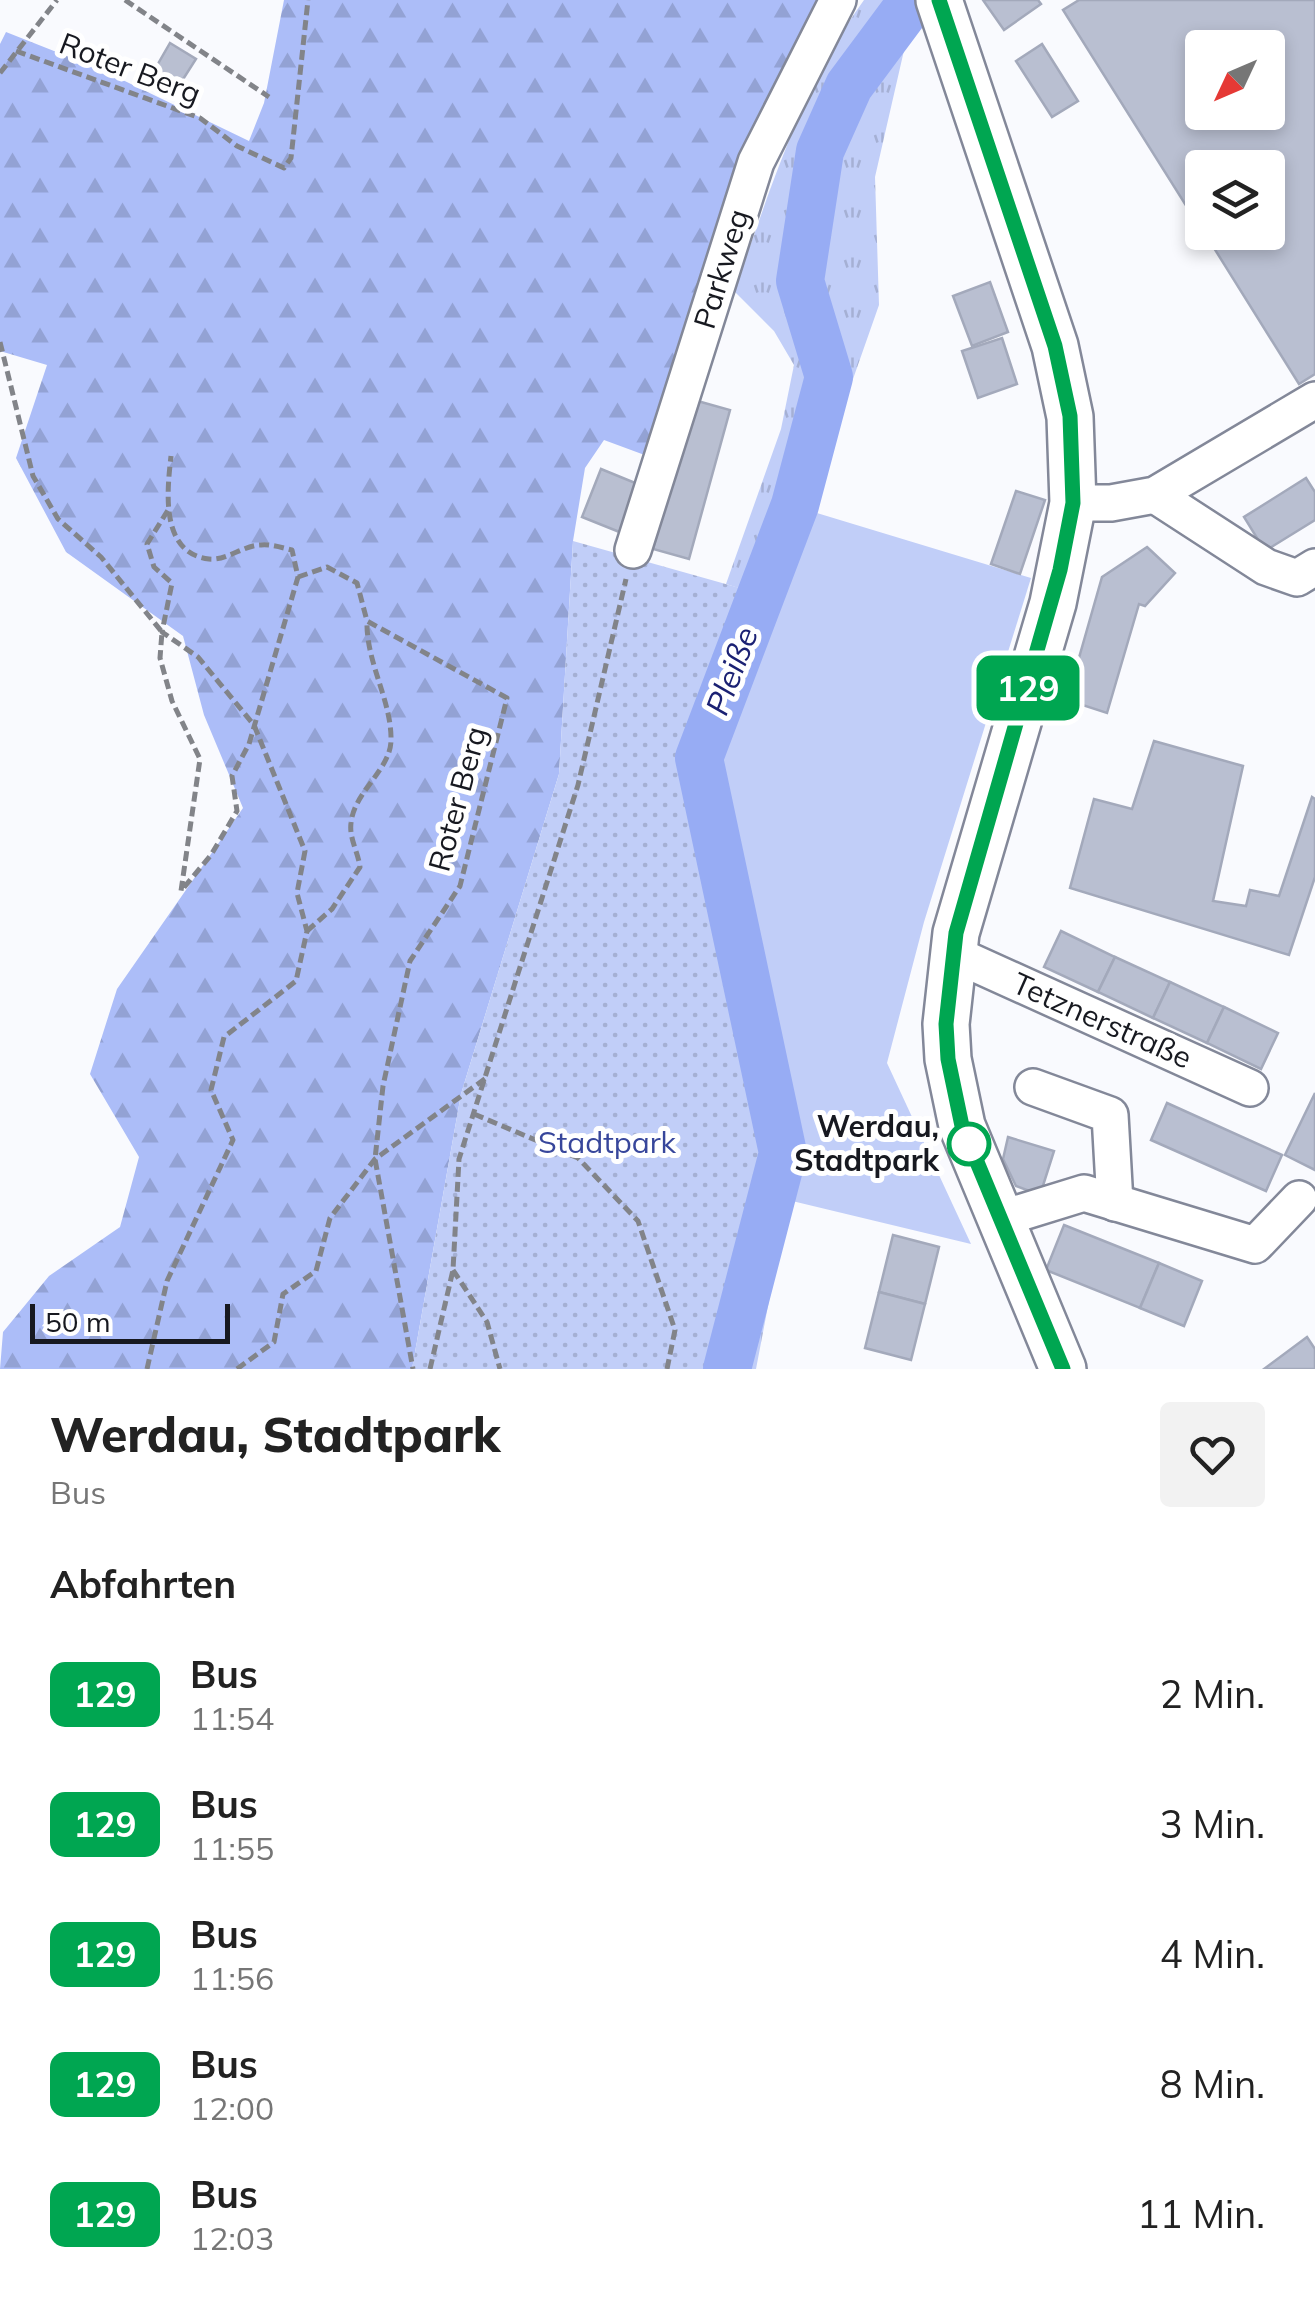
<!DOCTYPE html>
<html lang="de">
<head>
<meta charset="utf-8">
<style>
	body { margin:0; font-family:Mulish,sans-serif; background:#f2f2f2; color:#222; height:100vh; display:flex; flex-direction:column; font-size:38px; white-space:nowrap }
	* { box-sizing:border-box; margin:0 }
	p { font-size:32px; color:#767676 }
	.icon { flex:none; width:55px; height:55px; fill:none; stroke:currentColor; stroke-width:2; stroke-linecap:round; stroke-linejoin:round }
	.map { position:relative; height:1369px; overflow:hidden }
	.drawer { display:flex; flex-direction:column; background:#fff; flex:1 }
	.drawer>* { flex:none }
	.badge { padding:0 20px; border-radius:15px; font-size:35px; line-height:65px }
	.needle { width:65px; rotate:226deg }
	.controls { position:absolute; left:1185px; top:30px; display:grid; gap:20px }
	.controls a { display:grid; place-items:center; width:100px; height:100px; border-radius:10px; background:#fff; box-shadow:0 5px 15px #0003; font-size:50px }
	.scale { position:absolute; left:30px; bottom:25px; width:200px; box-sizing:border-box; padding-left:10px; border:5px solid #171920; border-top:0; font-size:28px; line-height:35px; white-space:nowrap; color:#171920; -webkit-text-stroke:8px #fff; paint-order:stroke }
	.map>.badge { position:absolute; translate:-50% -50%; box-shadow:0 0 0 5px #fff }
	h2 { padding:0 50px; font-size:38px; line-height:90px }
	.round { display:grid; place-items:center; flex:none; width:105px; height:105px; border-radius:10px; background:#f2f2f2 }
	.summary { display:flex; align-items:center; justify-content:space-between; height:170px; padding:0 50px }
	h1 { font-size:48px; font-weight:800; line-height:75px }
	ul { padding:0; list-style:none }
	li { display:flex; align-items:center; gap:30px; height:130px; padding:0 50px }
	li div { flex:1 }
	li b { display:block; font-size:38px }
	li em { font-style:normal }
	li .badge { min-width:110px; font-weight:700; text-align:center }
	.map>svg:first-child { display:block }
	.grass { fill:url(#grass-tufts) }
	.forest { fill:url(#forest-firs) }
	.park { fill:url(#park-dots) }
	.garden { fill:#c1cef8 }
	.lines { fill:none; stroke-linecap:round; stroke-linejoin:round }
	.river { stroke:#97acf4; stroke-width:48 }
	.building { fill:#b9bfd1; stroke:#a3a9bb; stroke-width:2.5; fill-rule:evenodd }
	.minor-casing { stroke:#838899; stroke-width:40 }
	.major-casing { stroke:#838899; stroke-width:50 }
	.path { stroke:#828489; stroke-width:5; stroke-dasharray:10 5; stroke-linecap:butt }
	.minor { stroke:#fff; stroke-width:35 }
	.major { stroke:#fff; stroke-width:45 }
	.line-casing { stroke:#fff; stroke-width:22 }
	.line { stroke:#00a651; stroke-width:15 }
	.stop-dot { fill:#fff; stroke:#00a651; stroke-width:5 }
	.labels { text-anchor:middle; stroke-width:10; stroke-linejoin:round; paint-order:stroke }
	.street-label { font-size:30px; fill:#171920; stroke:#fff }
	.stop-label { font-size:30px; font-weight:bold; fill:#171920; stroke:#fff; text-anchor:end }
	.park-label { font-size:30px; fill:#37469b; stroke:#fff }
	.water-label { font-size:32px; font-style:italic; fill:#1b2173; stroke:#fff }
</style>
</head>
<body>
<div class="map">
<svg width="1315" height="1369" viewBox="0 0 1315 1369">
	<defs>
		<pattern id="grass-tufts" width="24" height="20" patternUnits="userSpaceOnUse" patternTransform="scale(2.5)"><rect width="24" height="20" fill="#c1cef8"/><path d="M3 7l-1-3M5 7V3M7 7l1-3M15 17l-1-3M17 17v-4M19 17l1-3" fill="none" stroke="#a5b0d4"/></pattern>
		<pattern id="forest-firs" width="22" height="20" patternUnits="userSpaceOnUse" patternTransform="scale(2.5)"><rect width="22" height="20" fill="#acbdf8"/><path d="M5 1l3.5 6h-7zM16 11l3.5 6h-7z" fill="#93a2d4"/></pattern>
		<pattern id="park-dots" width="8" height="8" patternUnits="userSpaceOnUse" patternTransform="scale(2.5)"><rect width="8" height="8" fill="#c1cef8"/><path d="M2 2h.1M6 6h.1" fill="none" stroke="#a5b0d4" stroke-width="1.8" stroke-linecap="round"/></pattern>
	</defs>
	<rect width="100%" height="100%" fill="#f9fafe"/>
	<path class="grass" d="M864,0H901L908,33L875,177L879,305L807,510L710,760L805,1146L788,1201L756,1369H709L762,1144L692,759L754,593L726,584L781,429L794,365L774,331L734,291C770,192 802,85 864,0Z"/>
	<polygon class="forest" points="284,0 820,0 650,457 604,440 585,468 573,541 559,774 461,1094 412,1369 0,1369 3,1332 49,1276 120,1227 139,1157 90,1074 117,989 243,808 204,715 183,636 66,552 16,458 47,365 0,351 0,44 6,32 102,70 249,141 264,103"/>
	<polygon class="park" points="573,541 754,592 692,759 763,1144 709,1369 412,1369 461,1094 559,774"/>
	<polygon class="garden" points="807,510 1031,578 924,922 887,1063 971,1244 788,1200 805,1146 710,760"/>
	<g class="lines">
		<polyline class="river" points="727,1369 783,1153 699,758 795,505 829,377 800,281 820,151 849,86 913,0"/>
	</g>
	<g class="building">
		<polygon points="983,0 1038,0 1041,4 1004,30"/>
		<path d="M1079,0H1315V374L1299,384L1204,232H1268V168H1202V231L1063,10ZM1202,48H1268V112H1202Z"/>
		<polygon points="170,43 196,59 180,84 155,69"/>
		<polygon points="1042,44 1078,101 1052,117 1016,61"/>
		<polygon points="990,282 1008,332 972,346 953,296"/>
		<polygon points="1002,338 1017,384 978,398 962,351"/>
		<polygon points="694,400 730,410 689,559 653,549"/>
		<polygon points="601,469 645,487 627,535 582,517"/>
		<polygon points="1306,478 1315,492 1315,520 1265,551 1244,517"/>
		<polygon points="1016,491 1045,500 1020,574 991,564"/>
		<polygon points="1147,547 1175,573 1145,606 1139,604 1107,713 1067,700 1102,577"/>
		<polygon points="1154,741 1243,766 1213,901 1246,906 1250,890 1279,896 1312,797 1315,799 1315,877 1289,955 1070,888 1094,799 1132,809"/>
		<polygon points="1061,931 1115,957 1098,992 1044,967"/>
		<polygon points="1115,957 1170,982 1153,1018 1098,992"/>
		<polygon points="1170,982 1224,1007 1207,1043 1153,1018"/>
		<polygon points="1224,1007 1278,1033 1261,1069 1207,1043"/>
		<polygon points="1315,1093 1315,1170 1285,1155"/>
		<polygon points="1167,1103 1282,1155 1266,1191 1151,1140"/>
		<polygon points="1008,1137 1054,1151 1040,1195 1016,1186 1003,1159"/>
		<polygon points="1064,1225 1159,1263 1140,1308 1046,1270"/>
		<polygon points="893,1235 939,1247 925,1304 879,1292"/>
		<polygon points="1159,1263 1202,1281 1184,1326 1140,1308"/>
		<polygon points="879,1292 925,1304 911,1360 865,1348"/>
		<polygon points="1307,1337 1315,1349 1315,1369 1264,1369"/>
	</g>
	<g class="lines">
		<g class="minor-casing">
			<g id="minor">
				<polyline points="1155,495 1266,567 1297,578 1315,567"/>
				<polyline points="1073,503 1111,503 1155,495 1315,400"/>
				<polyline points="633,550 756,162 838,0"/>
				<polyline points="954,954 1250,1088"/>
				<polyline points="1033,1087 1110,1115 1115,1203"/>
				<polyline points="1000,1219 1084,1193 1255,1245 1299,1199"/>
			</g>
		</g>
		<g class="major-casing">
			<polyline id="major" points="939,0 1055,346 1070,417 1073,503 1053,603 956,933 946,1024 948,1059 962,1126 1063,1369"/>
		</g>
		<g class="path">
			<polyline points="125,0 269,97"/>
			<polyline points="16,51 200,118 237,146 284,168 291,158 308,0"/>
			<polyline points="0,73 57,0"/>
			<path d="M0,342L33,476L58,519L101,557L162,632L160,658L172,701L200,759L181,891L211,855L237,811L232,776L249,744L298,577L292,550C283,548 271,544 261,545C244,545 226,561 209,559C160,553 167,492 171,456"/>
			<polyline points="298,577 327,567 357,583 367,621 507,698 460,886 410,961 383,1086 375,1159 413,1369"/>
			<path d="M307,931L332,909L360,867C358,852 349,838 351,823C354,792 390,770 391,741C392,701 366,663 367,621"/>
			<polyline points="474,1114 578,1158 638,1221 675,1330 667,1369"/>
			<polyline points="453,1270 487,1322 500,1369"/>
			<polyline points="147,1369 167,1281 233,1140 211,1090 224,1037 296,981 307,931 297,893 305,851 254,725 198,657 162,632 172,583 154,567 147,544 168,510"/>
			<polyline points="237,1369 274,1342 283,1294 316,1271 330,1218 375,1159 486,1078"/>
			<polyline points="430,1369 453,1270 459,1159 578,785 626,579"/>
		</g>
		<use href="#minor" class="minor"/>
		<use href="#major" class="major"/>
	</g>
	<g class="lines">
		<g class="line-casing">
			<polyline id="line" points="939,0 1055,346 1070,416 1073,503 1060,570 956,933 946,1024 948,1059 962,1126 1063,1369"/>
		</g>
		<use href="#line" class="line"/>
	</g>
	<circle class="stop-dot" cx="969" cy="1144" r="20"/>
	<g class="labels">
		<g class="street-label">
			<text transform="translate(130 69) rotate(21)" y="10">Roter Berg</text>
			<text transform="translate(722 269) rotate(-73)" y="10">Parkweg</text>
			<text transform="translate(458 799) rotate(-75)" y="10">Roter Berg</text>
			<text transform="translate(1102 1021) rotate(24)" y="10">Tetznerstraße</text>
		</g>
		<g class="stop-label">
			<text x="939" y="1137">Werdau,<tspan x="939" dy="34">Stadtpark</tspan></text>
		</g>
		<g class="park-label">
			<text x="607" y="1153">Stadtpark</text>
		</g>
		<g class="water-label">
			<text transform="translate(732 671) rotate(-69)" y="11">Pleiße</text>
		</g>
	</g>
</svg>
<div class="controls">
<a><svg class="needle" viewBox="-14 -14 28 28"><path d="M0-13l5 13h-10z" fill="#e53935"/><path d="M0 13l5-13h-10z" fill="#767676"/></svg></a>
<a><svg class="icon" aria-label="layers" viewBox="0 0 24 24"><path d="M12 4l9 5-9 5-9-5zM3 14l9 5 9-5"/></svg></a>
</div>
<div class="scale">50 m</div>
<b class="badge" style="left:1028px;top:688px;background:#00a651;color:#fff">129</b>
</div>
<section class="drawer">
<div class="summary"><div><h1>Werdau, Stadtpark</h1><p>Bus</p></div><a class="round"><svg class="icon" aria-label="heart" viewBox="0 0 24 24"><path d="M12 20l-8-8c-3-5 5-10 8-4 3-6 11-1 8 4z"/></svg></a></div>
<h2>Abfahrten</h2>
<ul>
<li><span class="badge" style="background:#00a651;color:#fff">129</span><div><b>Bus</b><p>11:54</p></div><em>2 Min.</em></li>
<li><span class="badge" style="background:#00a651;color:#fff">129</span><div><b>Bus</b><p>11:55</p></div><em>3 Min.</em></li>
<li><span class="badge" style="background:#00a651;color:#fff">129</span><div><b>Bus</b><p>11:56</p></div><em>4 Min.</em></li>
<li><span class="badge" style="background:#00a651;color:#fff">129</span><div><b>Bus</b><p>12:00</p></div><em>8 Min.</em></li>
<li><span class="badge" style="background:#00a651;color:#fff">129</span><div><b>Bus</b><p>12:03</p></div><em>11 Min.</em></li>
</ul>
</section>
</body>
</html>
